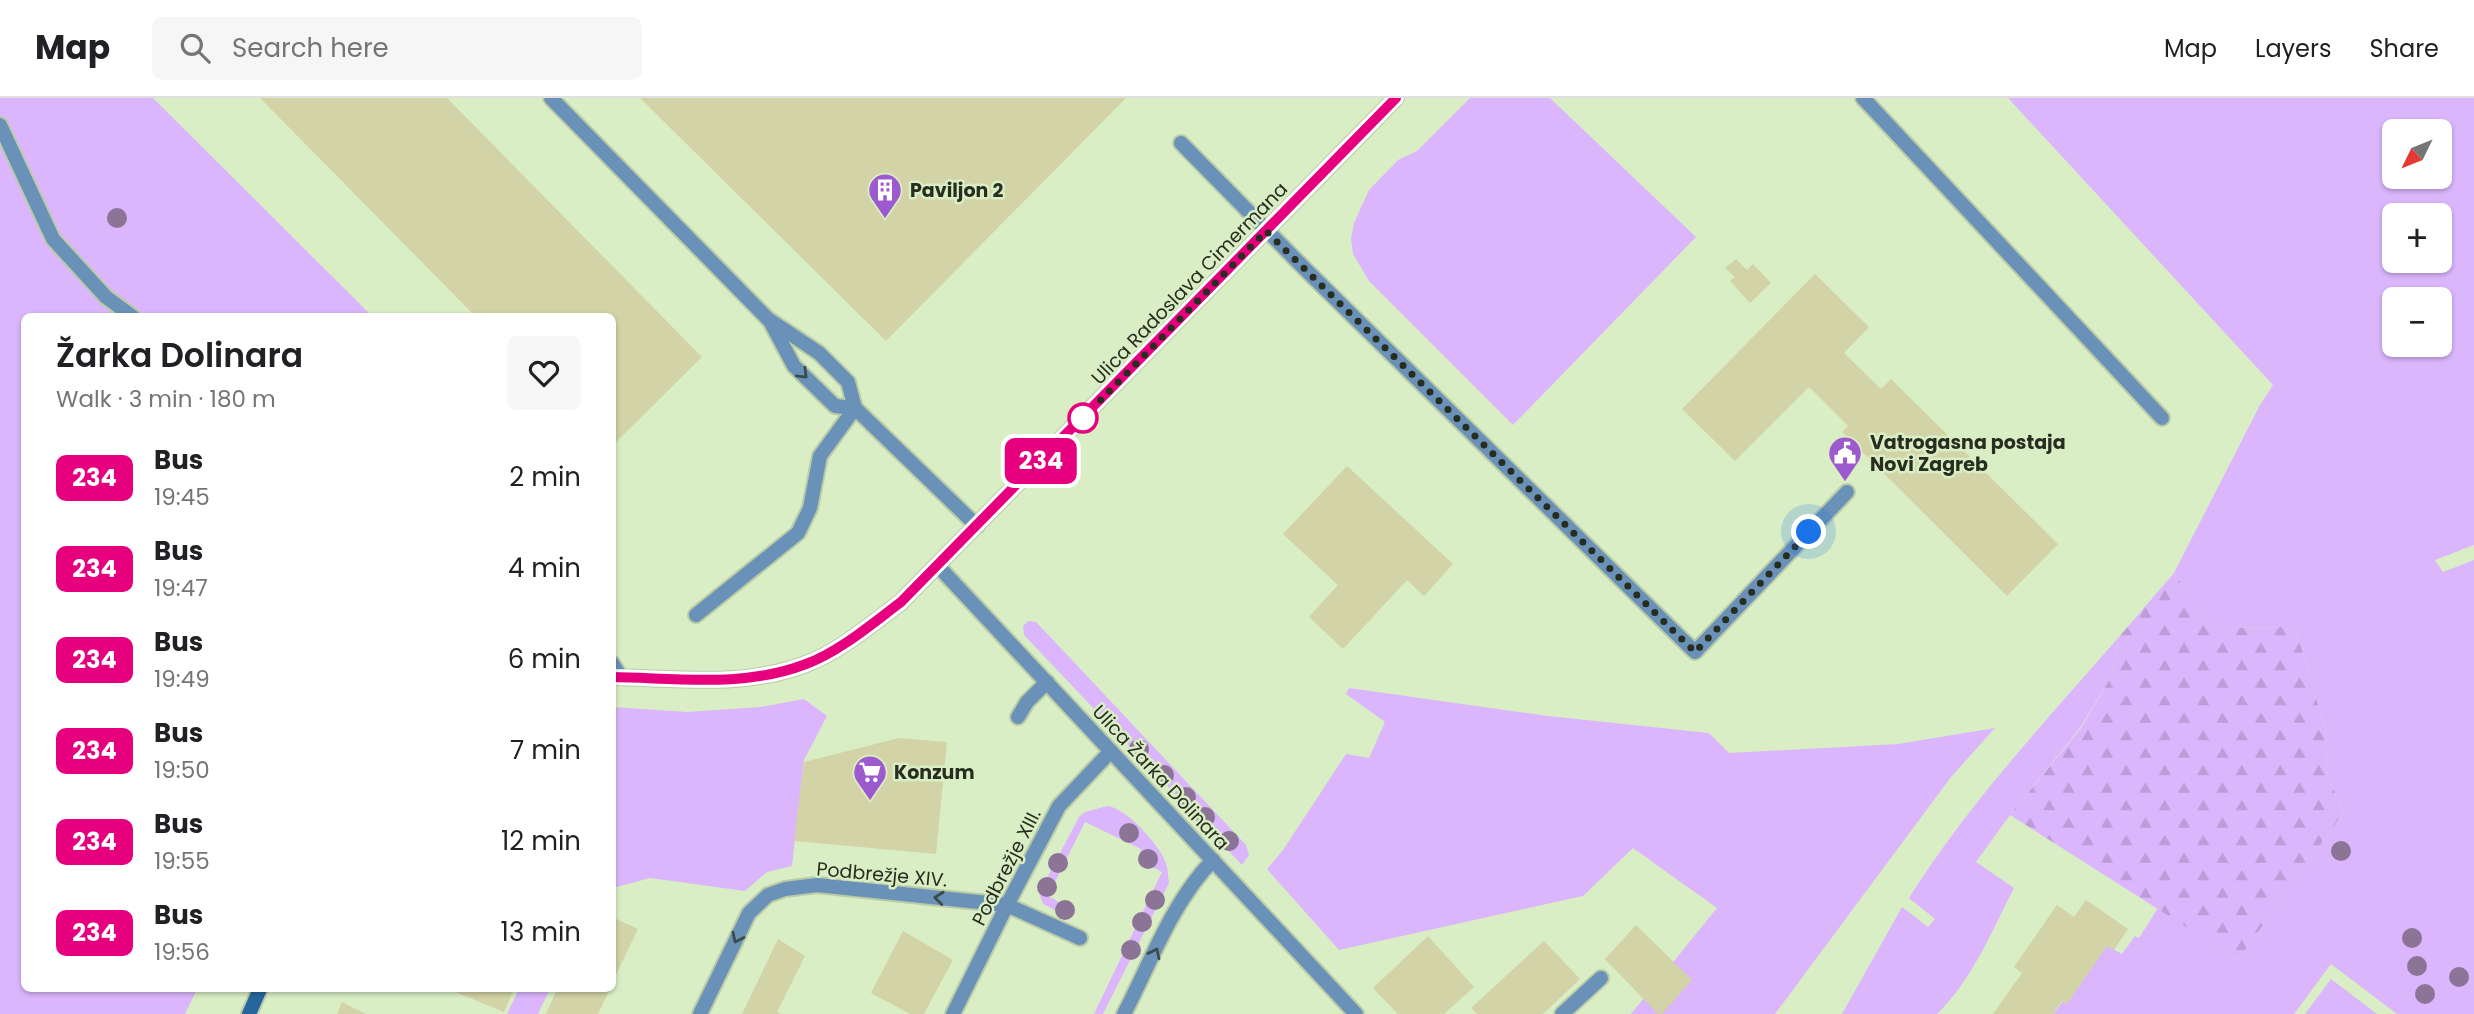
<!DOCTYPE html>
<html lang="en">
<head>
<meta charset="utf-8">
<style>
	body { margin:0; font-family:Poppins,sans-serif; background:#f6f6f6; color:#202124; height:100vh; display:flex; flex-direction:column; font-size:26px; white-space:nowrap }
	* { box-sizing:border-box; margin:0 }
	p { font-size:23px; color:#757577 }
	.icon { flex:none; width:38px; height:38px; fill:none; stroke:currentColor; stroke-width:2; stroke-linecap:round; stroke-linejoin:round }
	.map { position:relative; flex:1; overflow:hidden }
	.details { position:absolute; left:21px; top:215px; width:595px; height:679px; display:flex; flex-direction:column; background:#fff; border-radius:10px; box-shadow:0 2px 5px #0004 }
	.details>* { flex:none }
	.badge { padding:0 14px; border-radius:10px; font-size:24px; line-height:46px }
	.needle { width:46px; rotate:227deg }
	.fabs { position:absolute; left:2382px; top:21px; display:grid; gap:14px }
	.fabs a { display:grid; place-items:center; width:70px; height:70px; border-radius:10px; background:#fff; box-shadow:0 2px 5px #0004; font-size:35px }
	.you { position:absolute; width:35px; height:35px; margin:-18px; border:5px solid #fff; border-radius:50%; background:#1a73e8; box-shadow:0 0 0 10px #1a73e833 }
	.map>.badge { position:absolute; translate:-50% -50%; box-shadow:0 0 0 4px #fff }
	.round { display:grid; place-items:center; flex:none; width:74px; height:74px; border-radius:10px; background:#f6f6f6 }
	.summary { display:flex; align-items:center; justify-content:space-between; height:119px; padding:0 35px }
	h1 { font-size:33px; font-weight:600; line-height:52px }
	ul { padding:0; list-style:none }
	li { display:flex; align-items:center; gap:21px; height:91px; padding:0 35px }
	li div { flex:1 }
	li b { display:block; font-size:26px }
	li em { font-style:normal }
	li .badge { min-width:77px; font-weight:700; text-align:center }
	header { display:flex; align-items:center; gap:42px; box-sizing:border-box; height:98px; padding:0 35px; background:#fff; border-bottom:2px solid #e0e0e0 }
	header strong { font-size:33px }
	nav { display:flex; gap:38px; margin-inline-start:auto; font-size:24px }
	.search { width:490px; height:63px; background:#f6f6f6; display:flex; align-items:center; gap:18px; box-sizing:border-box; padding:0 24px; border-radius:10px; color:#757577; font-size:26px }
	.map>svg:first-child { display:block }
	.green { fill:#dbb6fc; fill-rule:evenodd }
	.forest { fill:url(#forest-firs) }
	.building { fill:#d2d3a6 }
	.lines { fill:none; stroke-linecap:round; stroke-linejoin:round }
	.lane-casing { stroke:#bacba7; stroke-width:18 }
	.street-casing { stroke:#bacba7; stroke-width:18 }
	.secondary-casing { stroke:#bacba7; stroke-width:18 }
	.lane { stroke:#6a91b7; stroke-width:14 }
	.street { stroke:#6a91b7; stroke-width:14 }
	.secondary { stroke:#27669d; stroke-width:14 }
	.tree { fill:#8c7497 }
	.oneway { stroke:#3b4c4d }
	.line-casing { stroke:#fff; stroke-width:16 }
	.line { stroke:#e6007e; stroke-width:10 }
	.walk { stroke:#272e1f; stroke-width:7; stroke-dasharray:0 12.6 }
	.stop-dot { fill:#fff; stroke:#e6007e; stroke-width:3.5 }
	.labels { text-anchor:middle; stroke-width:5; stroke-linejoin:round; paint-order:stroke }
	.poi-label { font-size:19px; font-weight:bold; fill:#272e1f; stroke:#daeec5; text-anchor:start }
	.street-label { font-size:19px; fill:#272e1f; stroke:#daeec5 }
</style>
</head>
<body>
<header>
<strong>Map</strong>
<div class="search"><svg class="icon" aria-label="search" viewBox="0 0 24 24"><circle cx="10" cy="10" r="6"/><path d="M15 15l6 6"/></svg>Search here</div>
<nav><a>Map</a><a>Layers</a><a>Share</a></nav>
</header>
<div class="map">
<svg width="2474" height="916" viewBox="0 0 2474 916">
	<defs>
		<pattern id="forest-firs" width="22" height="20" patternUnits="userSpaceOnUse" patternTransform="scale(1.75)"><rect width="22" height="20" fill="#dbb6fc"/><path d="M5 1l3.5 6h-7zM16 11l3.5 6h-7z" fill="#bc9dd8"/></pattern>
	</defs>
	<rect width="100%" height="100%" fill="#daeec5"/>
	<g class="green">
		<polygon points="0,0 153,0 373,219 24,219 24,891 197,891 185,916 0,916"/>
		<polygon points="1470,0 1550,0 1696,139 1513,327 1369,183 1353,156 1351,141 1354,125 1369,92 1398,62 1417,53"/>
		<path d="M2008,0H2474V447L2435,462L2443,474L2474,462V916H2397L2331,866L2294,916H2053L2107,848L2122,856L2135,838L2139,840L2158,810L2238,862L2343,715L2327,673L2325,630L2295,529L2228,530L2207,522L2174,475L2260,307L2273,287ZM2394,33H2440V79H2394ZM2394,117H2440V163H2394ZM2394,201H2440V247H2394Z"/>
		<polygon points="1028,523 1036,524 1055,544 1246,747 1249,757 1242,767 1024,537 1023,528"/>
		<path d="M2118,540L2112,577L2080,630L2010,717L1976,764L2014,790C1993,831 1971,884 1937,916H1842L1902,809L1928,829L1935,821L1909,800C1968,706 2045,624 2118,540Z"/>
		<polygon points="1349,590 1548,618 1709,635 1729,655 1898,646 1995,630 1951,679 1775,916 1631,916 1717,810 1633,750 1583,798 1339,852 1267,771 1283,752 1346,656 1369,660 1385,624 1346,596"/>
		<polygon points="804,601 827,618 804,662 792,768 767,774 745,793 650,780 613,790 613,609 687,614 760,609"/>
		<path d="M1107,708C1125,709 1159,746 1165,763C1168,770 1168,778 1169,785L1103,916H1094L1162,774L1139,762L1141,751L1085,724L1048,798L1070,810L1072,814L1068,817H1064L1043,806L1039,795L1079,719L1085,714Z"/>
		<polygon points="2331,881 2377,916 2305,916"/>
		<polygon points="519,891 550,891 538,916 507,916"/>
	</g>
	<polygon class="forest" points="2174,475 2207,522 2228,530 2295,529 2325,630 2327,673 2343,715 2238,862 2010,717 2081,630 2112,577 2118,540"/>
	<g class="building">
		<polygon points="260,0 447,0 702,259 612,348 612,219 476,219"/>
		<polygon points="640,0 1126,0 886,243"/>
		<polygon points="1736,161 1747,172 1753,166 1771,185 1750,205 1730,183 1735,179 1725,170"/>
		<polygon points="1815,176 1869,229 1844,255 1881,291 1891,281 2058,446 2007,498 1842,334 1848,328 1809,289 1735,363 1682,311"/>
		<polygon points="1347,368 1453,466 1424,498 1407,482 1343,551 1309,519 1338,487 1283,436"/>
		<polygon points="899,640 947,644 936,756 794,743 804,664"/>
		<polygon points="2086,802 2128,831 2114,852 2107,848 2067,906 2062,903 2053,916 1993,916 2022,875 2014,869 2057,807 2074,819"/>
		<polygon points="612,819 638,831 612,885"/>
		<polygon points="1636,827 1692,882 1662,916 1658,916 1605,861"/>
		<polygon points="903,833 953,862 924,916 910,916 871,895"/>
		<polygon points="1428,838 1474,889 1444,916 1398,916 1373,890"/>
		<polygon points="778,841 805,858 777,914 781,916 742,916"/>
		<polygon points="1544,843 1580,881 1543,916 1477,916 1471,910"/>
		<polygon points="448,891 514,891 504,914"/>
		<polygon points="557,891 610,891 598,916 546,916"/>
		<polygon points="342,904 366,916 337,916"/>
	</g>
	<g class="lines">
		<g class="lane-casing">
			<g id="lane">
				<polyline points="551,0 768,221 819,255 848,284 855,310 977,428"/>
				<polyline points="1863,0 2162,320"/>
				<polyline points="0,27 53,141 106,199 133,219"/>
				<polyline points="1181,45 1304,170 1695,554 1847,394"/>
				<polyline points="771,225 794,268 835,308 855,310"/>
				<polyline points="696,517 798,435 810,410 820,358 855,310"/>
				<polyline points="612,565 621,579"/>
				<polyline points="1018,619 1027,604 1047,584"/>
				<polyline points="1007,807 1080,840"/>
				<polyline points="1562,916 1601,880"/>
			</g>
		</g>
		<g class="street-casing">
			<g id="street">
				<polyline points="938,468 1356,916"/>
				<polyline points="700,916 749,815 768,797 785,791 817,787 1007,807"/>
				<polyline points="953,916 1007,807 1059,708 1111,653"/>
				<path d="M1124,916C1151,864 1172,804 1213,762"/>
			</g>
		</g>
		<g class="secondary-casing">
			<g id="secondary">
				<path d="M612,579C677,580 744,590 806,566C839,554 873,525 901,504L1396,0"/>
				<polyline points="249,916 260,891"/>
			</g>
		</g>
		<use href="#lane" class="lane"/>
		<use href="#street" class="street"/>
		<use href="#secondary" class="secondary"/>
	</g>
	<g class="tree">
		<circle cx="117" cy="120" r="10"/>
		<circle cx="1139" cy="651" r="10"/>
		<circle cx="1164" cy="677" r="10"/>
		<circle cx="1186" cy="699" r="10"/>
		<circle cx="1205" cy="719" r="10"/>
		<circle cx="1129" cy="735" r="10"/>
		<circle cx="1229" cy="743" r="10"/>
		<circle cx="2341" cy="753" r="10"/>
		<circle cx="1148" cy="761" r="10"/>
		<circle cx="1058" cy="765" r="10"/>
		<circle cx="1047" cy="789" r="10"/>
		<circle cx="1155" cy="802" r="10"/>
		<circle cx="1065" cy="812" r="10"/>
		<circle cx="1142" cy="824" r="10"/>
		<circle cx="2412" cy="840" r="10"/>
		<circle cx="1131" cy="852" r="10"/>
		<circle cx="2417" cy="868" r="10"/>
		<circle cx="2459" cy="879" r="10"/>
		<circle cx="2425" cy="896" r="10"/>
	</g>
	<defs><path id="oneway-chevron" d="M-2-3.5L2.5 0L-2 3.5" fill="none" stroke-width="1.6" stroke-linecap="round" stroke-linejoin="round" transform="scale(1.75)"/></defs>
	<g class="oneway">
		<use href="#oneway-chevron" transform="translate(803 276) rotate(45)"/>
		<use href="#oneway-chevron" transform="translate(939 800) rotate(-174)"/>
		<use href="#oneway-chevron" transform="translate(737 840) rotate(115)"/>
		<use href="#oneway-chevron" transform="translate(1155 855) rotate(-64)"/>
	</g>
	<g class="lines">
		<g class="line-casing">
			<path id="line" d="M612,579C677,580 744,590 806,566C839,554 873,525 901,504L1396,0"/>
		</g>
		<use href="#line" class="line"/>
		<polyline class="walk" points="1083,320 1266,133 1695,554 1809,434"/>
	</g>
	<defs>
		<g id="building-pin" transform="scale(1.75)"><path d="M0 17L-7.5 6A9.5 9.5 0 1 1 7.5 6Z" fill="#9d59ce" stroke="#daeec5"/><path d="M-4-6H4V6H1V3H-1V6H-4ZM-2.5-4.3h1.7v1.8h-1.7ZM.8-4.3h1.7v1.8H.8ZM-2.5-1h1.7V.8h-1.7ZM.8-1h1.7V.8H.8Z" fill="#fff"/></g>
		<g id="civic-pin" transform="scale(1.75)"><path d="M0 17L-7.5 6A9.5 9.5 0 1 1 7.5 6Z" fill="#9d59ce" stroke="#daeec5"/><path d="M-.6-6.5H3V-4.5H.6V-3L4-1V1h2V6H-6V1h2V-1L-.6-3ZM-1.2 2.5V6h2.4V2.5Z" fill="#fff"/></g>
		<g id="supermarket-pin" transform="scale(1.75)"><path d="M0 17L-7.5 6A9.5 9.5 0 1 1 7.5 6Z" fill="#9d59ce" stroke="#daeec5"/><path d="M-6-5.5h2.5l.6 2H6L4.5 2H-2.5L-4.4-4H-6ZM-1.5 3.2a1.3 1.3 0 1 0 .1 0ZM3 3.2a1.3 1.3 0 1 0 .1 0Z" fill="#fff"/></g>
	</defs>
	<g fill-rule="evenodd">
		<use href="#building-pin" x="885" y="92"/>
		<use href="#civic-pin" x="1845" y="355"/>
		<use href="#supermarket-pin" x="870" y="674"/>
	</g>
	<circle class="stop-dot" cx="1083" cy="320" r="14"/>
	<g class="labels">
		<g class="poi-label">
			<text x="910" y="99">Paviljon 2</text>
			<text x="1870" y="351">Vatrogasna postaja<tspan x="1870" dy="22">Novi Zagreb</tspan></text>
			<text x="894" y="681">Konzum</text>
		</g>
		<g class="street-label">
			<text transform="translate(1189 185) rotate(-46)" y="7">Ulica Radoslava Cimermana</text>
			<text transform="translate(1161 679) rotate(47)" y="7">Ulica Žarka Dolinara</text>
			<text transform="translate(1006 769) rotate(-63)" y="7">Podbrežje XIII.</text>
			<text transform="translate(882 776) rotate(5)" y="7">Podbrežje XIV.</text>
		</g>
	</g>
</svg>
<div class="fabs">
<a><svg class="needle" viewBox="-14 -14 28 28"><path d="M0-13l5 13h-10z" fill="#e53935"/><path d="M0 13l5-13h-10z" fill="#757577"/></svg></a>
<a>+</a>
<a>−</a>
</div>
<div class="you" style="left:1809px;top:434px"></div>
<b class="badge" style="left:1041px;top:363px;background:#e6007e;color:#fff">234</b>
<section class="details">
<div class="summary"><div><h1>Žarka Dolinara</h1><p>Walk · 3 min · 180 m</p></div><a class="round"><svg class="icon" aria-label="heart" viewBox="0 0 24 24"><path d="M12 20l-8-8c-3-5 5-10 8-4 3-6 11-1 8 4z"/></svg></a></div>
<ul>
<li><span class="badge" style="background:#e6007e;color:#fff">234</span><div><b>Bus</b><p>19:45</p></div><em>2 min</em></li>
<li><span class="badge" style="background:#e6007e;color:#fff">234</span><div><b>Bus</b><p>19:47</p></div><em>4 min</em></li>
<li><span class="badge" style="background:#e6007e;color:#fff">234</span><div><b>Bus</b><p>19:49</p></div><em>6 min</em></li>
<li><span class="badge" style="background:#e6007e;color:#fff">234</span><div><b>Bus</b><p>19:50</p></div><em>7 min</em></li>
<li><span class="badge" style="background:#e6007e;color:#fff">234</span><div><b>Bus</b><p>19:55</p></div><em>12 min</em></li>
<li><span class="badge" style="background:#e6007e;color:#fff">234</span><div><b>Bus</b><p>19:56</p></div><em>13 min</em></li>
</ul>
</section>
</div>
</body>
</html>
